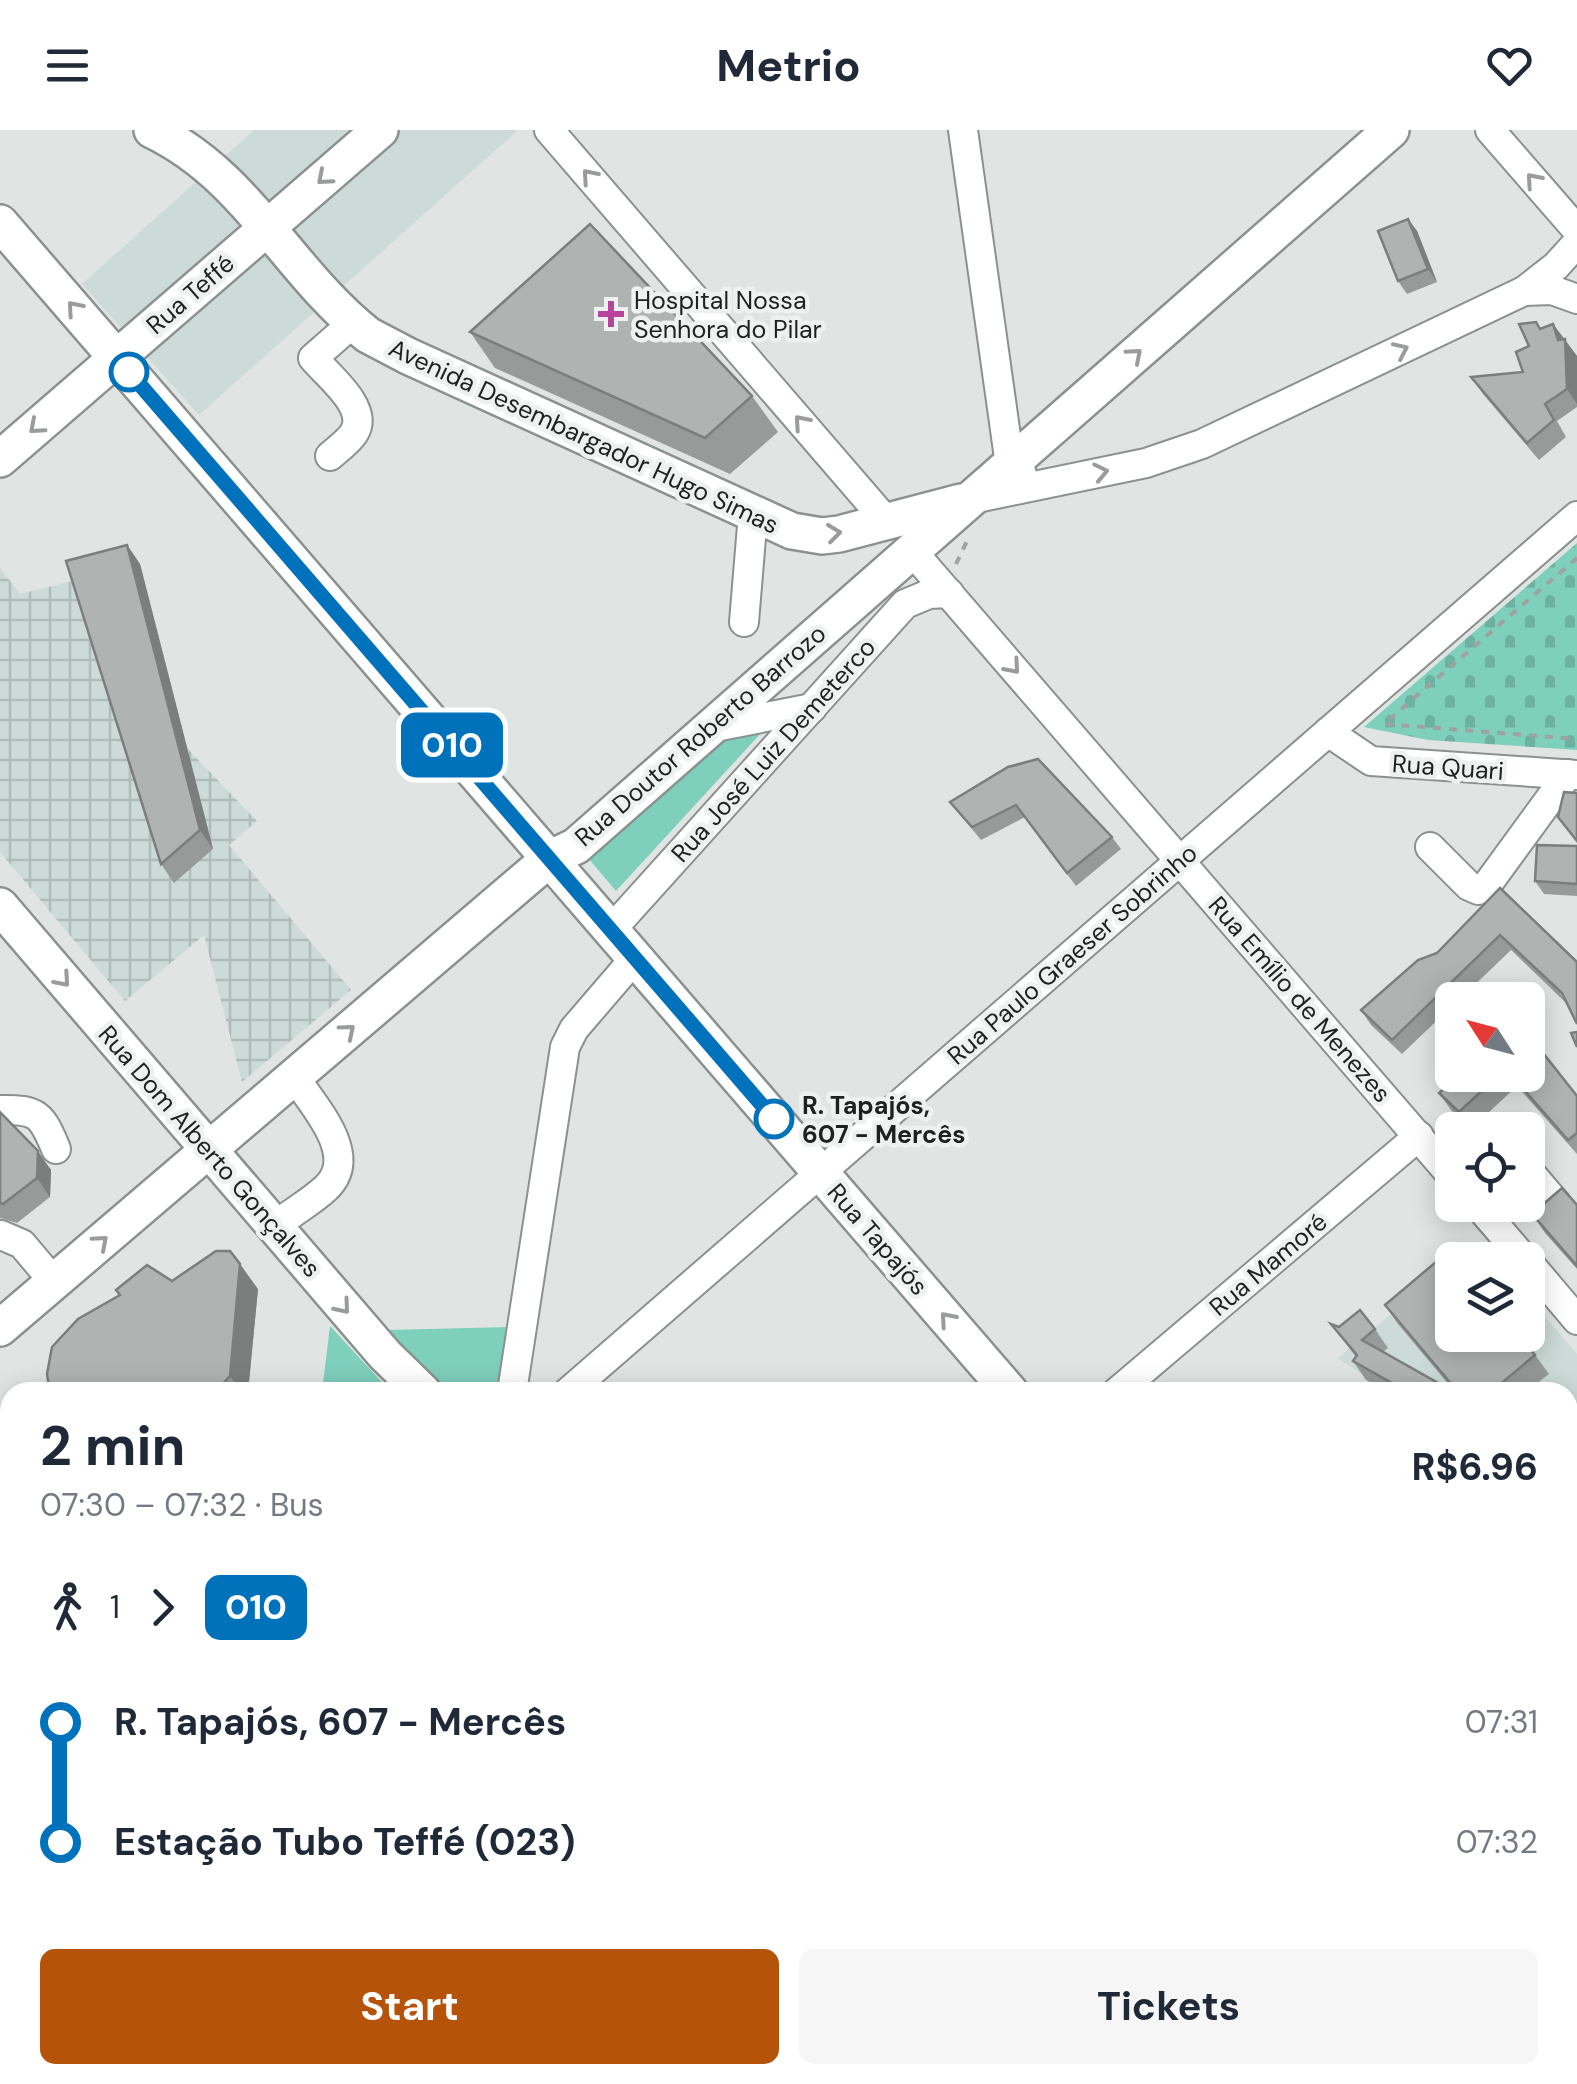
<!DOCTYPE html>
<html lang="en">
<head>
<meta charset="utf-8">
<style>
	body { margin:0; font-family:"DM Sans",sans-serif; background:#f6f6f7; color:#1f2937; height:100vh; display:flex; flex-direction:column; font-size:38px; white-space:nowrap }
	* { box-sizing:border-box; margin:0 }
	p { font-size:32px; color:#747a83 }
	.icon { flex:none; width:55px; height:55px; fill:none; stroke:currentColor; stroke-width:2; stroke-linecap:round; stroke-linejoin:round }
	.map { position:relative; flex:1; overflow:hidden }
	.details { position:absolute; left:0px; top:1252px; width:1578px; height:702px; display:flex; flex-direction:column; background:#fff; border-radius:30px 30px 0 0; box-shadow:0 5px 25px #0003 }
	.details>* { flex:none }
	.badge { padding:0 20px; border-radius:15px; font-size:35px; line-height:65px }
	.needle { width:65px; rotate:306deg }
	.buttons { position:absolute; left:1435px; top:852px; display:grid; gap:20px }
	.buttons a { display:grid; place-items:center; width:110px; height:110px; border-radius:15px; background:#fff; box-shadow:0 5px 25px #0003; font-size:50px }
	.map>.badge { position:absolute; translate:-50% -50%; box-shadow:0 0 0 5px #fff }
	.legs { display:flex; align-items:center; gap:15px; height:110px; padding:0 40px; font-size:32px }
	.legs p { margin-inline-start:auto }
	.headline { display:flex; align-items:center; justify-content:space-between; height:170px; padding:0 40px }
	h1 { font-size:55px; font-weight:700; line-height:75px }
	.button { display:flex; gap:20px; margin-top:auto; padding:20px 40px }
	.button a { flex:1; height:115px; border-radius:15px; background:#b45309; color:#fff; font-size:40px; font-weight:700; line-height:115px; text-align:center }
	.button a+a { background:#f6f6f7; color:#1f2937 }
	ul { padding:0 40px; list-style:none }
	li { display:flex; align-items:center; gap:35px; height:120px; font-size:38px }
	li i { display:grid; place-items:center; width:15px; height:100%; margin:0 12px; background:currentColor }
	li i::after { content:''; width:25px; height:25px; margin:-12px; border:8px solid; border-radius:50%; background:#fff }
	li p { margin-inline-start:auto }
	li:first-child i { background:linear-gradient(#0000 50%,currentColor 0) }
	li:last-child i { background:linear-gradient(currentColor 50%,#0000 0) }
	header { display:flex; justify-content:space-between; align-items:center; height:130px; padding:0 40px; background:#fff; font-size:45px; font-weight:700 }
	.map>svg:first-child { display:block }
	.built { fill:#ccdbd7 }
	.industrial { fill:url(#industrial-grid) }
	.cemetery { fill:url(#cemetery-stones) }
	.green { fill:#7ecfbc }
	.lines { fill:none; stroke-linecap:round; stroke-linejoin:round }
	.stream { stroke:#5de2c7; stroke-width:6 }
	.minor-casing { stroke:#8b918f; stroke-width:32 }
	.major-casing { stroke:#8b918f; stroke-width:40 }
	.path { stroke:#9ea2a1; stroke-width:4; stroke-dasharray:8 8; stroke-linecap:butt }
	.minor { stroke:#fff; stroke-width:28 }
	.major { stroke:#fff; stroke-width:35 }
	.wall { fill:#969b9a }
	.shaded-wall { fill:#7a7e7d }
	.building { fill:#afb4b3; stroke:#7a7e7d; stroke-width:2.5 }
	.oneway { stroke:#9a9b9b }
	.line-1-casing { stroke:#fff; stroke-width:22 }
	.line-1 { stroke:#0072bc; stroke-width:15 }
	.poi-dot { fill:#b8439b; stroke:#edf2f1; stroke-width:4 }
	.stop-1-dot { fill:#fff; stroke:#0072bc; stroke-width:5 }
	.labels { text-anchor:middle; stroke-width:9; stroke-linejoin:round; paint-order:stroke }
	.street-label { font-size:25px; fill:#1f2121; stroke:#edf2f1 }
	.poi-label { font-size:25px; fill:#1f2121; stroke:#edf2f1; text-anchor:start }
	.stop-label { font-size:25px; font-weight:bold; fill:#1f2121; stroke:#edf2f1; text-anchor:start }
</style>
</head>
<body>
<header><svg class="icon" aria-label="menu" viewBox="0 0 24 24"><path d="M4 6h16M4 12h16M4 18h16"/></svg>Metrio<svg class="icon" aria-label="heart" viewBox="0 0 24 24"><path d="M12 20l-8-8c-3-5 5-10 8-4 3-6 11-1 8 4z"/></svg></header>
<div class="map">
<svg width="1577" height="1954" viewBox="0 0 1577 1954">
	<defs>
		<pattern id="industrial-grid" width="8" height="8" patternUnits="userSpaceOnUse" patternTransform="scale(2.5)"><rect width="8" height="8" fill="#ccdbd7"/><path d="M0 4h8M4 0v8" fill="none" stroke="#afbcb8"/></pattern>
		<pattern id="cemetery-stones" width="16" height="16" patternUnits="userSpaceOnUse" patternTransform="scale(2.5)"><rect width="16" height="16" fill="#7ecfbc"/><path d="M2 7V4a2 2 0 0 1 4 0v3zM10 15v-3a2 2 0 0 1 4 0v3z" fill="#6cb1a1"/></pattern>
	</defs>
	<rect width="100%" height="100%" fill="#e0e5e4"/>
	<g class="built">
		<polygon points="254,0 518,0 199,285 82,154"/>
		<polygon points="1452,1134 1452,1205 1528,1205 1528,1167 1577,1224 1577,1275 1568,1283 1568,1262 1388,1262 1338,1228"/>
	</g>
	<polygon class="industrial" points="140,434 184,615 257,691 229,715 351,860 242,952 204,805 125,871 0,722 0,438 20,464"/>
	<polygon class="cemetery" points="1577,413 1577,620 1428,610 1364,597"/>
	<g class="green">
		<polygon points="762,602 616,761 589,729 722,610"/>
		<polygon points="330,1196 391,1262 322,1262"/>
		<polygon points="511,1197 503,1262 452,1262 429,1245 387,1200"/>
	</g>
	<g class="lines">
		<polyline class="stream" points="43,1954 44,1945"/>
		<g class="minor-casing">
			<g id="minor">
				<polyline points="549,0 888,393"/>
				<polyline points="963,0 1010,335 1022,344"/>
				<polyline points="1490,0 1577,100"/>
				<polyline points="1524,161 1552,160 1577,169"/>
				<path d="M330,326C338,319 349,311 354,303C370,278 328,246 313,228L353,193"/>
				<polyline points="972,369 1146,333 1202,314 1524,161 1556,136 1577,113"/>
				<polyline points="912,421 1452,1046"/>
				<polyline points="744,492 753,384"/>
				<polyline points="710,598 812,578"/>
				<polyline points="1328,602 1371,631 1577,645"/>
				<polyline points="1430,717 1469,756 1478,760 1487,755 1568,644"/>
				<polyline points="611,800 905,474 929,464 949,463"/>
				<path d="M0,980C38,979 42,985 56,1019"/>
				<polyline points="1528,1040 1556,1073"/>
				<polyline points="1478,1075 1525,1130"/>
				<path d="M275,1096C291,1083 311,1072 326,1058C361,1025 313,976 294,946"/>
				<polyline points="1,1105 22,1114 54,1152"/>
				<polyline points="1528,1132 1577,1190"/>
				<polyline points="512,1262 565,917 574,899 635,828"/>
				<polyline points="568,1262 1577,386"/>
				<polyline points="1117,1262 1419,1006"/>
				<polyline points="1568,1311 1577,1303"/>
				<polyline points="0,1465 10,1476"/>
				<polyline points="0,1756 10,1747"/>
				<polyline points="422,1945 430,1954"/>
				<polyline points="1281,1945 1282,1954"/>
				<polyline points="301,1954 311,1945"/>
				<polyline points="819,1954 829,1945"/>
			</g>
		</g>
		<g class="major-casing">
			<g id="major">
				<path d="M152,0C248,46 288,142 368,205L408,226L792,401L822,406L839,404L961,372"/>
				<polyline points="0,93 1010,1262"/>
				<polyline points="0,329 380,0"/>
				<polyline points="0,776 385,1225 423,1262"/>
				<polyline points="0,1198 549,729 576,716 1391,0"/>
				<polyline points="1568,1908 1577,1919"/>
				<polyline points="1018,1945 1025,1954"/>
			</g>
		</g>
		<g class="path">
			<polyline points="1577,428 1384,594 1577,609"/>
			<polyline points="956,434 967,411"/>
		</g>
		<use href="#minor" class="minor"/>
		<use href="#major" class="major"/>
	</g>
	<g class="wall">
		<polygon points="1408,89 1417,101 1437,152 1407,164 1398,151"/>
		<polygon points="1553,194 1577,226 1577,277 1557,291 1566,307 1539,330 1483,264 1471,247 1523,242 1529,216 1541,199"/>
		<polygon points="470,202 752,266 778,302 730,344 495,238"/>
		<polygon points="127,415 140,434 213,719 174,753 161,734"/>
		<polygon points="1008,637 1112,707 1121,719 1076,756 1025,687 981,710 950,672"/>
		<polygon points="1577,716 1577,766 1544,764 1535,751"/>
		<polygon points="1500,758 1566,873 1511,820 1459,870 1452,870 1452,876 1402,924 1371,895 1361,880 1437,823"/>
		<polygon points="1459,945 1528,945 1577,966 1577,1024 1517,956 1471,999 1451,980 1439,963"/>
		<polygon points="0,982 51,1040 50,1067 17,1093 0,1088"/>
		<polygon points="1577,1075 1577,1139 1545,1103 1532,1084"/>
		<polygon points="172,1151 258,1159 248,1262 50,1262 119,1165 116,1160"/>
		<polygon points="1385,1175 1535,1225 1549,1244 1526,1262 1455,1262 1398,1194"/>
		<polygon points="1331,1194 1339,1197 1375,1199 1388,1218 1383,1222 1450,1262 1388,1262 1366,1250 1353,1231 1356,1227"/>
	</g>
	<g class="shaded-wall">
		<polygon points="1408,89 1417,101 1437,152 1428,139"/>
		<polygon points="1553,194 1577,226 1577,274 1567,259"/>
		<polygon points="127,415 140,434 213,719 200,700"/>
		<polygon points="38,1021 51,1040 50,1067 37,1048"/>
		<polygon points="240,1134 258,1159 248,1262 241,1262 230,1246"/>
	</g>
	<g class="building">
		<polygon points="1408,89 1428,139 1398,151 1378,101"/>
		<polygon points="590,94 752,266 705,308 470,202"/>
		<polygon points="1536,192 1540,199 1553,194 1558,210 1565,209 1567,259 1545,274 1554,290 1527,313 1471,247 1523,242 1516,222 1529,216 1519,194"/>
		<polygon points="127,415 200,700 161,734 66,431"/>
		<polygon points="1038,629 1112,707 1067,743 1016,675 972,697 950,672 1008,637"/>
		<polygon points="1564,662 1577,663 1577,711 1558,687"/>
		<polygon points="1537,715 1577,716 1577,754 1535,751"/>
		<polygon points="1500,758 1577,832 1577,894 1562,863 1500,805 1392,910 1361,880 1418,830 1437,823"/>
		<polygon points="1577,902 1577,917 1571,903"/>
		<polygon points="1528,904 1577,966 1577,1003 1568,1010 1511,945 1528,945"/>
		<polygon points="1459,945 1499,945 1459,982 1439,963"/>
		<polygon points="0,982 38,1021 37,1048 3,1074 0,1073"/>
		<polygon points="1562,1058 1577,1075 1577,1136 1532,1084"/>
		<polygon points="216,1121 230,1121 240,1134 230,1246 215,1262 50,1262 47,1244 52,1217 78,1189 120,1165 116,1160 147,1135 172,1151"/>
		<polygon points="1449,1121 1456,1130 1452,1130 1452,1205 1519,1205 1535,1225 1491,1262 1458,1262 1385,1175"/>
		<polygon points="1360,1180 1375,1199 1362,1210 1447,1258 1445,1262 1408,1262 1353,1231 1357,1225 1331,1194 1339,1197"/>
	</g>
	<defs><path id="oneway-chevron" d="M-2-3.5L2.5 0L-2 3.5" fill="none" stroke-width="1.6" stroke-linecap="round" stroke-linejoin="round" transform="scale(2.5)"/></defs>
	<g class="oneway">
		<use href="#oneway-chevron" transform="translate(589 46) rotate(-131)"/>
		<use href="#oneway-chevron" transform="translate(324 48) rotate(139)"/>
		<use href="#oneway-chevron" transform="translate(1533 50) rotate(-131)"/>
		<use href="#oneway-chevron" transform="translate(74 178) rotate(-131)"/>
		<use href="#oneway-chevron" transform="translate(1401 220) rotate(-25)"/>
		<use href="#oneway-chevron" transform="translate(1135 225) rotate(-41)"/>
		<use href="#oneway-chevron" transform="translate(801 292) rotate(-131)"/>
		<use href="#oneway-chevron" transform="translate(36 297) rotate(139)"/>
		<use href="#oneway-chevron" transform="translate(1101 342) rotate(-12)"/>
		<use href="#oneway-chevron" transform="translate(834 403) rotate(-7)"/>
		<use href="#oneway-chevron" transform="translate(1013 537) rotate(49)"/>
		<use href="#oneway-chevron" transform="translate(63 850) rotate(49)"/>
		<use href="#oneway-chevron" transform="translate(348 901) rotate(-40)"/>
		<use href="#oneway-chevron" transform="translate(101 1112) rotate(-41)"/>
		<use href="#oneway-chevron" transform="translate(343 1177) rotate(50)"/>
		<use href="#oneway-chevron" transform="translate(947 1189) rotate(-131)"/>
	</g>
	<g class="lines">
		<g class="line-1-casing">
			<polyline id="line-1" points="129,242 774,989"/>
		</g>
		<use href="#line-1" class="line-1"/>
	</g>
	<path class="poi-dot" d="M606 169h10v10h10v10h-10v10h-10v-10h-10v-10h10z"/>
	<g class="stop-1-dot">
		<circle cx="129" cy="242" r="18"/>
		<circle cx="774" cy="989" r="18"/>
	</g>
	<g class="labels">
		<g class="street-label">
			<text transform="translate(190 164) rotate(-41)" y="9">Rua Teffé</text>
			<text transform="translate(584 306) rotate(25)" y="9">Avenida Desembargador Hugo Simas</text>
			<text transform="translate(700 605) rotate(-41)" y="9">Rua Doutor Roberto Barrozo</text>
			<text transform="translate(773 620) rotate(-48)" y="9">Rua José Luiz Demeterco</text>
			<text transform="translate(1448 637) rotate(4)" y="9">Rua Quari</text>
			<text transform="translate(1072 824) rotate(-41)" y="9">Rua Paulo Graeser Sobrinho</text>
			<text transform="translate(1300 869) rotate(49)" y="9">Rua Emílio de Menezes</text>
			<text transform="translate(210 1021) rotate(49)" y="9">Rua Dom Alberto Gonçalves</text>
			<text transform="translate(878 1109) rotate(49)" y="9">Rua Tapajós</text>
			<text transform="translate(1268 1134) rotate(-40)" y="9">Rua Mamoré</text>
		</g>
		<g class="poi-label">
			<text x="634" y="179">Hospital Nossa<tspan x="634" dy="29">Senhora do Pilar</tspan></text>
		</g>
		<g class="stop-label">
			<text x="802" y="984">R. Tapajós,<tspan x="802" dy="29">607 - Mercês</tspan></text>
		</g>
	</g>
</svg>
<div class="buttons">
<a><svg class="needle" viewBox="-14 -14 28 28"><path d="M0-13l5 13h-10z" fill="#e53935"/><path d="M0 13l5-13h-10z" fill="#747a83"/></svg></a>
<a><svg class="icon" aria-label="locate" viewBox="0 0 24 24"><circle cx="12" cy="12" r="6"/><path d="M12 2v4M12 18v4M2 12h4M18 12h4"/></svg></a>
<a><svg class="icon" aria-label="layers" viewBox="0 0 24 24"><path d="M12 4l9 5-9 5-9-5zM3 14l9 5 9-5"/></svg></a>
</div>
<b class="badge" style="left:452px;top:615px;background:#0072bc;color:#fff">010</b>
<section class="details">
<div class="headline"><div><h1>2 min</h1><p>07:30 – 07:32 · Bus</p></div><b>R$6.96</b></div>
<div class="legs"><svg class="icon" aria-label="walk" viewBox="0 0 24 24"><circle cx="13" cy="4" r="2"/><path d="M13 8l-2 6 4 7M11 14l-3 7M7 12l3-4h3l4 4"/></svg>1<svg class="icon" aria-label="forward" viewBox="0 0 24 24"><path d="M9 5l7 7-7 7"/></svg><b class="badge" style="background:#0072bc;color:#fff">010</b></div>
<ul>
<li><i style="color:#0072bc"></i><b>R. Tapajós, 607 - Mercês</b><p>07:31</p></li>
<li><i style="color:#0072bc"></i><b>Estação Tubo Teffé (023)</b><p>07:32</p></li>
</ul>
<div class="button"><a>Start</a><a>Tickets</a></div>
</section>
</div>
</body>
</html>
